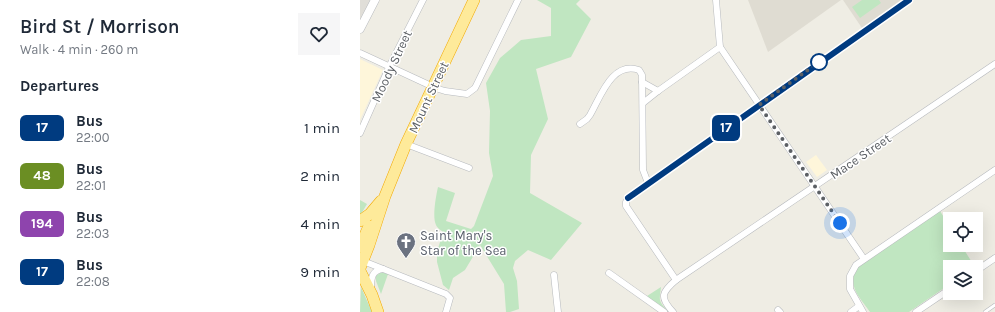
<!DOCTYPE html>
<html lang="en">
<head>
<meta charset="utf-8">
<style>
	body { margin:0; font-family:Karla,sans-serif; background:#f6f6f7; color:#1f2937; height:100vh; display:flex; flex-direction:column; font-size:15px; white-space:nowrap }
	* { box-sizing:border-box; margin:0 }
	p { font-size:13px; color:#747a83 }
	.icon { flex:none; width:22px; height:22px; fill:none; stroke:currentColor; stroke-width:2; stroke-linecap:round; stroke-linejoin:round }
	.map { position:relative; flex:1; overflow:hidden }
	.panel { display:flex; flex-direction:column; background:#fff; width:360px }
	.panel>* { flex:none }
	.badge { padding:0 8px; border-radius:6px; font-size:14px; line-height:26px }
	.tools { position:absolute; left:583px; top:212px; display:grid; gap:8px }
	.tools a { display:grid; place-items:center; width:40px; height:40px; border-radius:0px; background:#fff; box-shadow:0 4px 16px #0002; font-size:20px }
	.you { position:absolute; width:20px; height:20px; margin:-10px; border:3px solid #fff; border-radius:50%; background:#1a73e8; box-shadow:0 0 0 6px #1a73e833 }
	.map>.badge { position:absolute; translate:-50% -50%; box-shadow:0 0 0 2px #fff }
	h2 { padding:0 20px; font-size:15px; line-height:36px }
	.round { display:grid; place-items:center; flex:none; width:42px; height:42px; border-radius:0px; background:#f6f6f7 }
	.head { display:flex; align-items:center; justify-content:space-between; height:68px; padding:0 20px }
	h1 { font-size:19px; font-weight:600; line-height:30px }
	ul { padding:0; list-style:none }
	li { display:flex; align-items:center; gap:12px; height:48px; padding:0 20px }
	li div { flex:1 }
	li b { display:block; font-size:15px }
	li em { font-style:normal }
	li .badge { min-width:44px; font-weight:700; text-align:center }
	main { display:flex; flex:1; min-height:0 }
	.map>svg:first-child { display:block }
	.commercial { fill:#fef6da }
	.industrial { fill:#e0ded8 }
	.education { fill:#dfdcd2 }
	.green { fill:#c0e6c1 }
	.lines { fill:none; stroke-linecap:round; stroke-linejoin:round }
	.service-casing { stroke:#b7babe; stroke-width:4 }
	.minor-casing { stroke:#b7babe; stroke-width:7 }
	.tertiary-casing { stroke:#b7babe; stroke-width:9 }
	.trunk-casing { stroke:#f3aa00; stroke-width:12 }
	.service { stroke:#fff; stroke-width:3 }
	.minor { stroke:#fff; stroke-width:6 }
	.tertiary { stroke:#fff; stroke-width:8 }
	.trunk { stroke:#feea9a; stroke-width:11 }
	.line-casing { stroke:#fff; stroke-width:9 }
	.line { stroke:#003b80; stroke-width:6 }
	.walk { stroke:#5c6065; stroke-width:4; stroke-dasharray:0 7.2 }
	.stop-dot { fill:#fff; stroke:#003b80; stroke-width:2 }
	.labels { text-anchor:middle; stroke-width:3; stroke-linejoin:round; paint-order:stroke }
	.street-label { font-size:13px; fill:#5c6065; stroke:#fff }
	.worship-label { font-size:13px; fill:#5b616d; stroke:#fff; text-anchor:start }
</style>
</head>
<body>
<main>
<section class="panel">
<div class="head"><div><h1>Bird St / Morrison</h1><p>Walk · 4 min · 260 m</p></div><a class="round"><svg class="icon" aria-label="heart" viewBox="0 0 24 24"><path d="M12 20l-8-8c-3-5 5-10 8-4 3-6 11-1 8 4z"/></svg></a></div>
<h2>Departures</h2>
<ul>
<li><span class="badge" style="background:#003b80;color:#fff">17</span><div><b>Bus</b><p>22:00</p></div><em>1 min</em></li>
<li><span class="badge" style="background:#6b8e23;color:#fff">48</span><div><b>Bus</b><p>22:01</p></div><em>2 min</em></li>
<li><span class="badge" style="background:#8e44ad;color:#fff">194</span><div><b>Bus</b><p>22:03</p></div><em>4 min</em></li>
<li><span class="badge" style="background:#003b80;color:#fff">17</span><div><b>Bus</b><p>22:08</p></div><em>9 min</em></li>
</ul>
</section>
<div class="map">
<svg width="635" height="312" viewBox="0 0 635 312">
	<rect width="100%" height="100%" fill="#efede4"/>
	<g class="commercial">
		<polygon points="0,59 23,70 0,120"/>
		<polygon points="456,155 467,170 457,177 446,162"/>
	</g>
	<polygon class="industrial" points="0,0 15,0 0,29"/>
	<g class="education">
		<polygon points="388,0 481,0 408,52"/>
		<polygon points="483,0 549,0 504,31"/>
	</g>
	<g class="green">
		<path d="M177,0H220L216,4L231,19L211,57L176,69L188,119L171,155L170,193L222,223L191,260L168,250L155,261L153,268L157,281L159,309L150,312H146L144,284L120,245L105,270L93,278L89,290L83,285L77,262V252L83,232C81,230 77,228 76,225C72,217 76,196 78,187L95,193L86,221L111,229L114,226L133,176L129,153L130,111L126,83L140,58L161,40L191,36V8Z"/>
		<polygon points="502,0 519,0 521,3 500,18 492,7"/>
		<polygon points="0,200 7,204 0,216"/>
		<path d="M580,211L590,227V245H601L615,267H590V284L549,312H510C499,296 487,287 497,268Z"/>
		<polygon points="21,272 28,274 21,294 16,281 16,276"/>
		<polygon points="1,287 12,312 0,312"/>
		<path d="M301,287C300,299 297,300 308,311L307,312L288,299L287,296Z"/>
	</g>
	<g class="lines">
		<g class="service-casing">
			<polyline id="service" points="625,312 635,305"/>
		</g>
		<g class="minor-casing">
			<g id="minor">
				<polyline points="356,0 360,47 504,259"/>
				<polyline points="0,53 67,84"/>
				<polyline points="282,82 298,91"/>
				<polyline points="72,87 85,91 107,94 115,88 158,0"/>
				<polyline points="283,103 298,91 360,47"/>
				<path d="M220,124L227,119L230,115C241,96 252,61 279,70L282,75L283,170L288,183"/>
				<polyline points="0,133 31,63 63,0"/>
				<polyline points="46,144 109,168"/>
				<polyline points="3,261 86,294 90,298 86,312"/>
				<polyline points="616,271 635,258"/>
				<polyline points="249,273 304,312"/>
				<polyline points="194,275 198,312"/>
				<polyline points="316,280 266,206 266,202 268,198 549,0"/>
				<path d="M11,288C11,278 12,270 23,269"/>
				<polyline points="418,310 420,312"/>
				<path d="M313,312C299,297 302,292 316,280L635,64"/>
				<polyline points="491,312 499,306"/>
				<polyline points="503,312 490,289 490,276 496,265 635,170"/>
				<polyline points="556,312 590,289"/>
			</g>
		</g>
		<g class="tertiary-casing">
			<polyline id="tertiary" points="0,29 15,0"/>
		</g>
		<g class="trunk-casing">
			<g id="trunk">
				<polyline points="0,221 10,214 21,201"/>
				<polyline points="0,247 9,226"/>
				<polyline points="0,268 9,245 25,196 46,144 114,0"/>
				<polyline points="0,271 12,295 18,312"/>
			</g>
		</g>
		<use href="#service" class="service"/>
		<use href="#minor" class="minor"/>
		<use href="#tertiary" class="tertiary"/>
		<use href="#trunk" class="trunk"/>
	</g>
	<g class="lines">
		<g class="line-casing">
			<polyline id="line" points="268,198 549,0"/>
		</g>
		<use href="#line" class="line"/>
		<polyline class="walk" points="459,62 399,105 480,223"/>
	</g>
	<defs>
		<g id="church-pin" transform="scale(1)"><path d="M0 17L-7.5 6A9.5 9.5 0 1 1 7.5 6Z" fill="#6b7280" stroke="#fff"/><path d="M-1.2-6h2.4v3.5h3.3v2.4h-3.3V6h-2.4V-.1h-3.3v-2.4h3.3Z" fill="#fff"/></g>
	</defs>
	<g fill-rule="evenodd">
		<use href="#church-pin" x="46" y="242"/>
	</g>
	<circle class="stop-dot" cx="459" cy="62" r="8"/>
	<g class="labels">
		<g class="street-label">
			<text transform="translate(31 66) rotate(-65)" y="5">Moody Street</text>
			<text transform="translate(68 97) rotate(-65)" y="5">Mount Street</text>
			<text transform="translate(500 156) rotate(-34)" y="5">Mace Street</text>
		</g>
		<g class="worship-label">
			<text x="60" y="240">Saint Mary's<tspan x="60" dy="15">Star of the Sea</tspan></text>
		</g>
	</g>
</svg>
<div class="tools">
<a><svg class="icon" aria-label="locate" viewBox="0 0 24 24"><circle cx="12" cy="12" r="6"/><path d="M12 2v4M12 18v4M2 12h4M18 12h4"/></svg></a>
<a><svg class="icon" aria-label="layers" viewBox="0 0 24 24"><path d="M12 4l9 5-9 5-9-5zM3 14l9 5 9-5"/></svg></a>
</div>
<div class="you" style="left:480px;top:223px"></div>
<b class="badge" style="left:366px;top:128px;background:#003b80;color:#fff">17</b>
</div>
</main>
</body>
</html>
